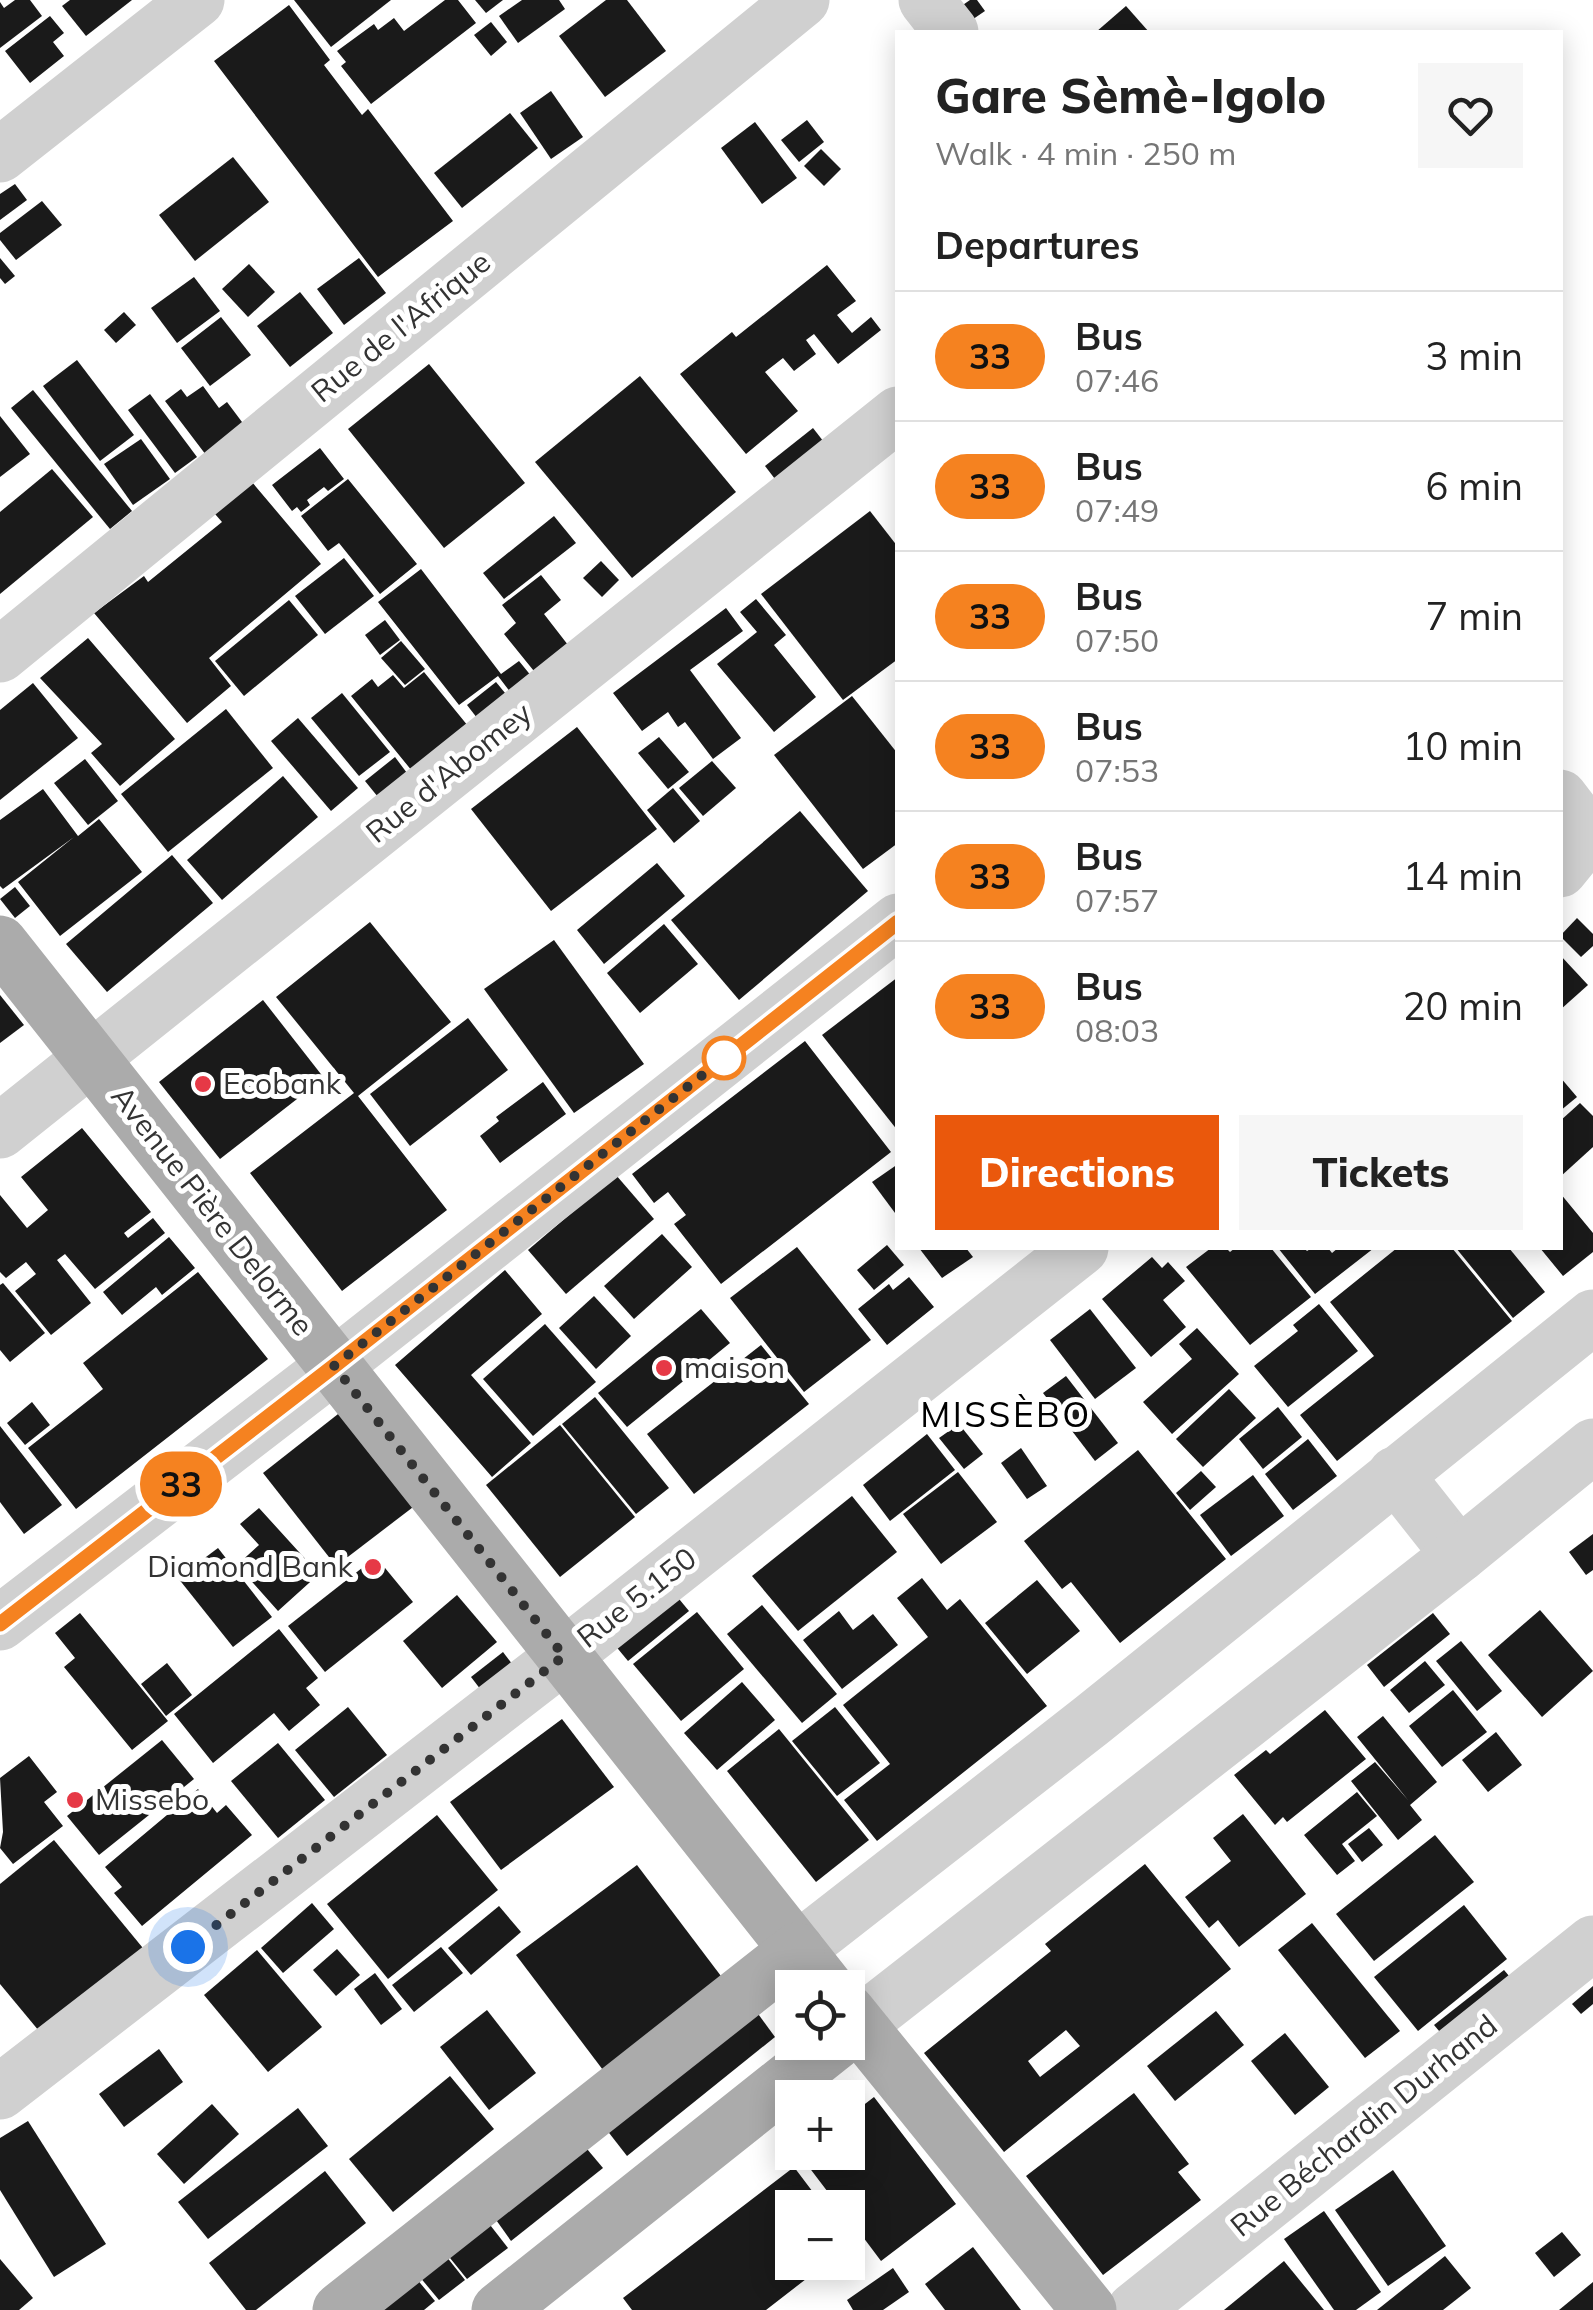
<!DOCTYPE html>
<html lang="en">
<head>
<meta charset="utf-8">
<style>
	body { margin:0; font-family:Mulish,sans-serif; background:#f6f6f6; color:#222; height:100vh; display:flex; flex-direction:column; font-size:38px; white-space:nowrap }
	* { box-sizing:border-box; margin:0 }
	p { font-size:32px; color:#767676 }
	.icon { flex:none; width:55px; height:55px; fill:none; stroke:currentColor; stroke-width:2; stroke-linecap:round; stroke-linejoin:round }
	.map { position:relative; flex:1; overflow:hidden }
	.sheet { position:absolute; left:895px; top:30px; width:668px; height:1220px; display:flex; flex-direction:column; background:#fff; border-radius:0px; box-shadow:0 5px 25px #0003 }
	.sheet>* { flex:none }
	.badge { padding:0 20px; border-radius:32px; font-size:35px; line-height:65px }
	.tools { position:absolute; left:775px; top:1970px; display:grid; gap:20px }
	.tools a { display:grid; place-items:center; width:90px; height:90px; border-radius:0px; background:#fff; box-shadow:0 5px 25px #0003; font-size:50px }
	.you { position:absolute; width:50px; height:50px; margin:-25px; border:8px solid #fff; border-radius:50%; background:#1a73e8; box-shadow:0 0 0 15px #1a73e833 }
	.map>.badge { position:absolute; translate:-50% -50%; box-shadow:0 0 0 5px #fff }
	h2 { padding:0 40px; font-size:38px; line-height:90px }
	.round { display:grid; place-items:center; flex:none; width:105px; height:105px; border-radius:0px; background:#f6f6f6 }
	.head { display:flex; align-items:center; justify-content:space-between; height:170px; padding:0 40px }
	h1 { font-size:48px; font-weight:800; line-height:75px }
	.primary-button { display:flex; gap:20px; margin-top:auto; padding:20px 40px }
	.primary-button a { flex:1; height:115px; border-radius:0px; background:#ea580c; color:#fff; font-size:40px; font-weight:800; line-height:115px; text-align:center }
	.primary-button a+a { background:#f6f6f6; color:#222 }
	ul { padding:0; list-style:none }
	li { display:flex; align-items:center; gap:30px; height:130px; padding:0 40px; border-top:2px solid #e0e0e0 }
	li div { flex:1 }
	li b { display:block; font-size:38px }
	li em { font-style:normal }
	li .badge { min-width:110px; font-weight:700; text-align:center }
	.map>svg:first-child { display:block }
	.building { fill:#1a1a1a; fill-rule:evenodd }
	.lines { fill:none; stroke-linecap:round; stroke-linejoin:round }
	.minor { stroke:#d0d0d0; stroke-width:55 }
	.major { stroke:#ababab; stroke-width:55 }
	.line-casing { stroke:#fff; stroke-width:22 }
	.line { stroke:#f58220; stroke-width:15 }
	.walk { stroke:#333; stroke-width:10; stroke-dasharray:0 18 }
	.stop-dot { fill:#fff; stroke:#f58220; stroke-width:5 }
	.poi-dot { fill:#e63946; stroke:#fff; stroke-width:4 }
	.labels { text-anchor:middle; stroke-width:10; stroke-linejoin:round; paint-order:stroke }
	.street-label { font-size:30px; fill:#333; stroke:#fff }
	.poi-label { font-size:30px; fill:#333; stroke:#fff; text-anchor:start }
	.quarter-label { font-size:35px; letter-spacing:2.5px; fill:#000; stroke:#fff }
</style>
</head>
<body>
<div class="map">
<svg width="1593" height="2310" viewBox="0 0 1593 2310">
	<rect width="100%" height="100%" fill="#fff"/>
	<g class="building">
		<polygon points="15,0 30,0 42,16 0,48 0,2 4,8"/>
		<polygon points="70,0 132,0 86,36 62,6"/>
		<polygon points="294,0 391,0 331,47"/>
		<polygon points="445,0 458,0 476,23 371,104 341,66 346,62 337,51 374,24 378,30 394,18 404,31"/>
		<polygon points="475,0 503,0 486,13"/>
		<polygon points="522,0 559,0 565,9 518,43 499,16"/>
		<polygon points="606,0 627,0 666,51 605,97 559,36"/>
		<polygon points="970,0 977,0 985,11 957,30 947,16"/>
		<polygon points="289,5 330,60 324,65 362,115 368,109 453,221 378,277 214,61"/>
		<polygon points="1126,6 1149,32 1096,32"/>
		<polygon points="50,16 64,33 53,42 64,56 30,83 5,51"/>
		<polygon points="491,22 507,42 491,56 474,35"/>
		<polygon points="551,91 583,137 551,159 520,113"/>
		<polygon points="510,113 538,148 462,208 434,173"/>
		<polygon points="807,120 824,142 799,162 781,140"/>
		<polygon points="755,122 797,178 762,204 721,148"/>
		<polygon points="821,149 841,169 824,186 804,166"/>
		<polygon points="233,157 269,202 195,261 159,215"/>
		<polygon points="15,184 27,200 0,220 0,194"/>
		<polygon points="42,201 62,225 16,260 0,240 0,233"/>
		<polygon points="0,258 15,276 5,284 0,278"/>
		<polygon points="359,258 386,293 344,325 317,289"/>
		<polygon points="249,264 275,292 248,317 222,289"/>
		<polygon points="827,265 856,301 837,315 852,333 871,317 881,330 838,364 814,334 806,340 816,354 794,371 783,358 765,372 798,411 746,454 680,374 732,332 736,337"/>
		<polygon points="194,277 220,311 177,343 151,308"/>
		<polygon points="300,292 333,333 290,367 257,326"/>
		<polygon points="124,312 136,325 116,343 104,330"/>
		<polygon points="221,317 251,355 210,386 181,348"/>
		<polygon points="77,360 134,435 100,461 43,386"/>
		<polygon points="429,364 525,483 444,548 348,429"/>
		<polygon points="640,376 736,492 632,578 535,462"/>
		<polygon points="203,386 219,408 227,402 245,426 206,455 165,401 181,389 187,397"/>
		<polygon points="33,390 132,511 110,529 11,408"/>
		<polygon points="150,394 197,457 175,473 128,410"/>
		<polygon points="0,416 30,454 0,477"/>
		<polygon points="813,428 834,455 785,492 765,466"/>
		<polygon points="141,439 170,479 133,505 104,464"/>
		<polygon points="320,448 344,479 328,491 324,487 307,500 310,505 301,512 297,507 292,511 272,485"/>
		<polygon points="52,469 93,517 0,594 0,512"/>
		<polygon points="348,479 417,564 380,594 339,543 328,551 301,516"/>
		<polygon points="252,482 321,564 209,658 231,686 187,723 94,613 144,576 148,582 222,522 215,514"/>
		<polygon points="870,511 898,547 898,659 843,700 761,594"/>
		<polygon points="554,516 576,543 504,599 483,573"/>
		<polygon points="344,558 374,596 325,634 295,596"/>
		<polygon points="601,561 619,580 602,597 583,578"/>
		<polygon points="421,569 501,674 519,661 541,688 520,705 498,676 459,705 378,602"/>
		<polygon points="541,575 561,600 544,614 575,654 542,681 504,634 516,623 502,605"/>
		<polygon points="756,599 786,635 774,645 816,697 774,732 717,664 757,632 740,612"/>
		<polygon points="289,600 318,635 244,696 215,661"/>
		<polygon points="726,608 743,631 690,670 741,738 713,759 685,722 678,727 668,712 642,731 613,693"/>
		<polygon points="385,620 400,640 380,655 365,635"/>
		<polygon points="88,638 175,739 120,786 91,753 102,744 40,678"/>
		<polygon points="401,641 425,669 405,685 381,658"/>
		<polygon points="424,672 477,737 421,782 351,696 372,679 378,687 393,675 404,688"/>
		<polygon points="496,682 514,704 484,727 467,705"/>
		<polygon points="33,683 78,738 0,800 0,710"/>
		<polygon points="342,693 390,752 359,776 311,718"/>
		<polygon points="852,696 898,754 898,843 863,869 774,755"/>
		<polygon points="226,709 273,768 168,852 121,794"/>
		<polygon points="298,718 358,788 331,811 271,741"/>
		<polygon points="577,727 657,829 551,911 471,809"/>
		<polygon points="659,737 689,772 668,789 638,753"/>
		<polygon points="395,757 416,785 387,808 365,781"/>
		<polygon points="85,759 118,801 88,825 54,783"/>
		<polygon points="712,761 736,788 703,816 679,788"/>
		<polygon points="283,776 318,817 222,900 187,860"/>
		<polygon points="673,788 700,821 674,843 647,810"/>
		<polygon points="43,789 78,836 99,819 142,872 60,936 18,882 74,837 3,889 0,886 0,820"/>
		<polygon points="800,811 868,891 739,1000 671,920"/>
		<polygon points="172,855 213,903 107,992 66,944"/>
		<polygon points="657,863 685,896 604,964 577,930"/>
		<polygon points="15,887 30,906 15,918 0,899"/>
		<polygon points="1577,918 1593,934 1593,946 1581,957 1560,936"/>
		<polygon points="370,922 451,1022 358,1096 447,1210 342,1291 250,1173 354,1093 276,997"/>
		<polygon points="664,924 698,964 640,1013 607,973"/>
		<polygon points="554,940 644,1064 574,1113 484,989"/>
		<polygon points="1560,955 1588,985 1560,1010"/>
		<polygon points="898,977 898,1131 822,1035"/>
		<polygon points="0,995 24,1025 0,1043"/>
		<polygon points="263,1000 324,1078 220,1159 159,1082"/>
		<polygon points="468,1018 508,1070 410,1146 370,1094"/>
		<polygon points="805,1041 891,1152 721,1284 674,1224 686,1215 668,1192 654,1203 632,1174"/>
		<polygon points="1560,1077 1577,1097 1560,1111"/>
		<polygon points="543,1082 566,1114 500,1163 480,1136 499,1121 496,1117"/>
		<polygon points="1580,1103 1593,1116 1593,1147 1560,1177 1560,1121"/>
		<polygon points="82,1128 151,1212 124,1233 128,1238 153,1218 165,1233 95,1289 65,1254 57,1260 91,1303 51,1335 15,1291 36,1274 26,1262 6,1278 0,1272 0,1195 27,1228 48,1210 21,1177"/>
		<polygon points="898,1164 898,1217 872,1182"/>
		<polygon points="616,1175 654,1219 566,1294 528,1250"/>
		<polygon points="1560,1193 1593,1233 1593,1252 1563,1276 1540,1248 1560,1248"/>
		<polygon points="662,1234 692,1267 634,1319 604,1286"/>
		<polygon points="169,1237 195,1268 162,1295 156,1287 122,1315 103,1292"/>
		<polygon points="887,1245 904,1265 874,1290 857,1270"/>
		<polygon points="797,1247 871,1340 804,1392 730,1298"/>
		<polygon points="919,1248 966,1248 973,1257 942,1278"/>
		<polygon points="1211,1248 1226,1248 1230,1252 1235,1248 1271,1248 1311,1297 1250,1345 1186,1267"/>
		<polygon points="1278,1248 1304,1248 1307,1251 1312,1248 1328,1248 1332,1253 1338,1248 1374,1248 1315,1294"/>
		<polygon points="1397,1248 1452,1248 1512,1321 1337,1461 1300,1415 1374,1356 1330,1302"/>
		<polygon points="1456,1248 1509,1248 1545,1292 1513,1318"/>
		<polygon points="1152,1257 1162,1268 1168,1262 1185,1281 1163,1300 1186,1327 1151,1357 1102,1299"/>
		<polygon points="505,1270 542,1314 471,1375 531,1443 492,1477 395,1365"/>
		<polygon points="198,1272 268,1359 76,1509 28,1448 103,1389 83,1363"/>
		<polygon points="909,1277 934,1307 887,1345 858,1309 889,1284 893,1290"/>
		<polygon points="3,1283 45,1333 10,1362 0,1350 0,1285"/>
		<polygon points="594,1296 631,1336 596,1369 559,1328"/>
		<polygon points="1319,1304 1358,1351 1288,1407 1254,1366 1298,1331 1293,1325"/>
		<polygon points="701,1309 730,1343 627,1427 598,1393"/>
		<polygon points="1090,1309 1136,1368 1095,1399 1050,1340"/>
		<polygon points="545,1324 596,1382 533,1436 483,1379"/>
		<polygon points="1197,1328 1239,1374 1172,1434 1143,1402 1192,1359 1179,1344"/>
		<polygon points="761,1345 809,1404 694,1494 647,1434"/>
		<polygon points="1066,1376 1118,1443 1095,1461 1043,1393"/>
		<polygon points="1229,1389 1256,1418 1203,1467 1176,1439"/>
		<polygon points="595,1397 669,1488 636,1514 562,1424"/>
		<polygon points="32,1402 50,1425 25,1445 7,1423"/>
		<polygon points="347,1407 421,1501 336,1566 263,1473"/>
		<polygon points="1278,1407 1302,1437 1263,1469 1239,1439"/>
		<polygon points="959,1424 983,1454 964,1469 939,1438"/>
		<polygon points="560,1425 635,1517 560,1577 486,1485"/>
		<polygon points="0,1426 62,1505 24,1534 0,1502"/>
		<polygon points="927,1434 955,1470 890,1521 863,1485"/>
		<polygon points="1308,1439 1337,1476 1293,1510 1265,1474"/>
		<polygon points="1021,1448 1047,1486 1027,1499 1001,1463"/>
		<polygon points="1138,1450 1226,1559 1120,1643 1071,1582 1062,1589 1024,1541"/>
		<polygon points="1201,1471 1216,1487 1190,1510 1176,1493"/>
		<polygon points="958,1472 997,1522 941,1564 903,1514"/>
		<polygon points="1253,1475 1284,1516 1231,1556 1200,1515"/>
		<polygon points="852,1496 897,1552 798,1631 752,1576"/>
		<polygon points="259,1508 319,1574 278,1611 237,1565 259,1545 240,1524"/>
		<polygon points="1593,1534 1593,1570 1586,1575 1569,1552"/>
		<polygon points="218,1548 272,1617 233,1647 178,1578"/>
		<polygon points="376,1557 413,1602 325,1672 288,1626"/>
		<polygon points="922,1578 947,1610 960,1599 1047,1706 877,1841 844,1800 890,1764 843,1705 928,1637 897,1598"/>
		<polygon points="1037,1580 1080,1631 1027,1674 985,1623"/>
		<polygon points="670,1588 689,1611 628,1661 609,1638"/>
		<polygon points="457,1595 497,1642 442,1688 403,1641"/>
		<polygon points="762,1605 837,1694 802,1723 727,1634"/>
		<polygon points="1540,1610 1593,1671 1542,1717 1488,1655"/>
		<polygon points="839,1611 853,1630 873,1614 898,1645 842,1689 803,1640"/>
		<polygon points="697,1612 744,1669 681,1721 633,1664"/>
		<polygon points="80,1613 168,1721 132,1750 64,1667 75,1658 55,1633"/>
		<polygon points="1433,1613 1450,1634 1384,1687 1367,1665"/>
		<polygon points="279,1629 318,1678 306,1688 320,1705 289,1731 274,1713 213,1763 174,1714"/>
		<polygon points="1461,1641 1502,1691 1477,1711 1436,1661"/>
		<polygon points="503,1652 525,1681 481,1690 471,1677"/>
		<polygon points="1425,1661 1445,1685 1409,1713 1390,1690"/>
		<polygon points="167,1663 192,1695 166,1716 141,1684"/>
		<polygon points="742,1682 775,1720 717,1770 684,1733"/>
		<polygon points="1453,1690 1487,1732 1442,1767 1409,1726"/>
		<polygon points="348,1707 387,1755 334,1797 295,1750"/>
		<polygon points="835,1707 880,1763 837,1796 792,1741"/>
		<polygon points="1325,1710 1366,1759 1287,1822 1283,1817 1275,1825 1234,1775 1266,1750 1270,1754"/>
		<polygon points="1383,1716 1437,1782 1410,1805 1422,1820 1398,1840 1351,1781 1375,1762 1408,1800 1357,1737"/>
		<polygon points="562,1719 614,1787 501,1870 450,1802"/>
		<polygon points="779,1729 869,1840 816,1882 727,1771"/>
		<polygon points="1496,1732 1522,1765 1488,1792 1462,1760"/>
		<polygon points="162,1740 194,1779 99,1855 67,1816"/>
		<polygon points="278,1743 325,1800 278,1838 231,1781"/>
		<polygon points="29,1756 57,1792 44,1802 63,1826 13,1864 0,1848 3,1832 0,1778"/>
		<polygon points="198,1789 217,1813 226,1805 252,1835 142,1926 114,1893 122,1887 105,1867"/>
		<polygon points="1357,1792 1377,1816 1342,1844 1355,1861 1337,1875 1304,1835"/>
		<polygon points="1243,1814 1306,1894 1239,1947 1218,1920 1209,1928 1185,1897 1231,1861 1213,1838"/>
		<polygon points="437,1815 498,1890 388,1979 327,1904"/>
		<polygon points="1369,1828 1383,1845 1362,1862 1348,1844"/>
		<polygon points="1435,1835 1474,1882 1374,1961 1336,1914"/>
		<polygon points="54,1840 147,1953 44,2037 0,1984 0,1884"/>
		<path d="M1145,1864L1231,1969L1004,2152L924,2053L1051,1951L1045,1944ZM1066,2030L1080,2046L1040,2077L1028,2061Z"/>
		<polygon points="637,1865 727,1984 606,2074 516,1955"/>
		<polygon points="312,1903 334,1929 283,1973 261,1948"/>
		<polygon points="1464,1905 1507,1959 1418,2031 1374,1977"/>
		<polygon points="499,1906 521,1932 471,1975 448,1948"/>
		<polygon points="1312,1923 1400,2031 1365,2058 1278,1950"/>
		<polygon points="441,1947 463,1973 414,2012 392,1985"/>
		<polygon points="337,1949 360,1975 336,1996 313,1970"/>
		<polygon points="257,1950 322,2027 268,2072 204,1995"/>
		<polygon points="1504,1970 1521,1990 1451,2045 1434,2025"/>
		<polygon points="375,1973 402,2009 381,2025 354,1989"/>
		<polygon points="1593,1986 1593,2004 1581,2014 1572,2004"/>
		<polygon points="487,2010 536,2073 489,2110 440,2047"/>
		<polygon points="756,2011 775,2037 627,2156 606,2129"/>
		<polygon points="1216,2011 1244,2045 1175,2101 1147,2066"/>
		<polygon points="1285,2033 1329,2087 1295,2115 1251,2061"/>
		<polygon points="159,2049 183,2082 124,2127 99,2094"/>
		<polygon points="450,2076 494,2129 393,2212 349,2159"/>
		<polygon points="1134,2093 1189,2164 1178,2172 1201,2200 1103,2275 1026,2176"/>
		<polygon points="874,2097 956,2204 881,2261 848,2217 848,2208 840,2208 799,2154 848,2152 848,2117"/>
		<polygon points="212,2104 239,2134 184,2184 157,2154"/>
		<polygon points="298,2108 328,2146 208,2239 178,2202"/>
		<polygon points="28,2121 106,2244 54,2277 0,2190 0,2138"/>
		<polygon points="582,2143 603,2168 511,2241 494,2217"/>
		<polygon points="794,2167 825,2208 792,2208 792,2262 828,2262 766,2310 632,2310 623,2298"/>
		<polygon points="1393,2170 1446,2246 1388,2286 1335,2210"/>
		<polygon points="325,2171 366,2223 256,2310 246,2310 209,2263"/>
		<polygon points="1324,2211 1381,2292 1356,2310 1334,2310 1284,2239"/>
		<polygon points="487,2221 508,2248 467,2279 446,2253"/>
		<polygon points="1562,2232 1581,2255 1554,2277 1535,2253"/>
		<polygon points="973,2247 1021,2310 945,2310 925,2284"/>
		<polygon points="446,2256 465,2280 439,2300 419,2276"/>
		<polygon points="1445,2256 1471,2288 1443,2310 1377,2310"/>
		<polygon points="0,2259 33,2298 19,2310 0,2310"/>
		<polygon points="1284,2261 1324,2310 1224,2310"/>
		<polygon points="893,2268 909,2292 883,2310 853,2310 847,2300"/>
		<polygon points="416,2278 435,2301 424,2310 375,2310"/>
		<polygon points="1593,2282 1593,2310 1559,2310"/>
	</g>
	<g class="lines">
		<g class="minor">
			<polyline points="926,0 951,32"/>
			<polyline points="0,155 197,0"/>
			<polyline points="0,655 802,0"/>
			<polyline points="1560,797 1574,815 1581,844 1560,870"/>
			<polyline points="0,1131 898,414"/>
			<polyline points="1395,1474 1459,1555"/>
			<polyline points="0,1623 334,1366 898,921"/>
			<polyline points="797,1950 1092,1720 1593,1317"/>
			<polyline points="858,2025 1459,1555 1593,1446"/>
			<polyline points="0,2092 564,1656 1081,1248"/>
			<polyline points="1134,2310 1593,1943"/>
		</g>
		<g class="major">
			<polyline points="0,943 827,1988"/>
			<polyline points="848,2012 1089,2310"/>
			<polyline points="340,2310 797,1950"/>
			<polyline points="499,2310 836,2042"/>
		</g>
	</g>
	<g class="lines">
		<g class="line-casing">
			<polyline id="line" points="0,1624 334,1366 898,922"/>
		</g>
		<use href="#line" class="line"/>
		<polyline class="walk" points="188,1947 564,1656 334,1366 724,1058"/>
	</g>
	<circle class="stop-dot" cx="724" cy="1058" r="20"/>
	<g class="poi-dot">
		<circle cx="203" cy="1084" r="10"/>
		<circle cx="664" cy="1368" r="10"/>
		<circle cx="373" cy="1567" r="10"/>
		<circle cx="75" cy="1800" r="10"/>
	</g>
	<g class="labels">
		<g class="street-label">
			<text transform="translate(401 327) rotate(-39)" y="10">Rue de l'Afrique</text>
			<text transform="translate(449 773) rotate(-39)" y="10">Rue d'Abomey</text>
			<text transform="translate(212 1211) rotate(52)" y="10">Avenue Pière Delorme</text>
			<text transform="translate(637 1598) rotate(-38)" y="10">Rue 5.150</text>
			<text transform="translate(1364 2126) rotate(-39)" y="10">Rue Béchardin Durhand</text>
		</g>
		<g class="poi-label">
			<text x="223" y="1094">Ecobank</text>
			<text x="684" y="1378">maison</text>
			<text x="353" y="1577" text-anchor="end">Diamond Bank</text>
			<text x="95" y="1810">Missebo</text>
		</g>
		<g class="quarter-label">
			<text x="1006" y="1427">MISSÈBO</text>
		</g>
	</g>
</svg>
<div class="tools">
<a><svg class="icon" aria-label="locate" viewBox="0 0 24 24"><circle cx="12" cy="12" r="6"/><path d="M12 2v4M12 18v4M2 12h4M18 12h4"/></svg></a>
<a>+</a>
<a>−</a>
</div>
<div class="you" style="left:188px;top:1947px"></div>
<b class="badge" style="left:181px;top:1484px;background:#f58220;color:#111">33</b>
<section class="sheet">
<div class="head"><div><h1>Gare Sèmè-Igolo</h1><p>Walk · 4 min · 250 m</p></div><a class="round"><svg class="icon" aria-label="heart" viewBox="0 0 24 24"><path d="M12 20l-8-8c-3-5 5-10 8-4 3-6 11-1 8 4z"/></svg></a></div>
<h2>Departures</h2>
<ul>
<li><span class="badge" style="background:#f58220;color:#111">33</span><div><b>Bus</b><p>07:46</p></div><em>3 min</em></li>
<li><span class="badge" style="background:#f58220;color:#111">33</span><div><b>Bus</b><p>07:49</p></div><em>6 min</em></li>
<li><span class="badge" style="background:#f58220;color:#111">33</span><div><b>Bus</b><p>07:50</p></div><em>7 min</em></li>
<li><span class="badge" style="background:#f58220;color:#111">33</span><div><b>Bus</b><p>07:53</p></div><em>10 min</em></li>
<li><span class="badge" style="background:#f58220;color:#111">33</span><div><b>Bus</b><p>07:57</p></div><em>14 min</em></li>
<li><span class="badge" style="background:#f58220;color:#111">33</span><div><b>Bus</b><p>08:03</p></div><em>20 min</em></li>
</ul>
<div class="primary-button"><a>Directions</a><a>Tickets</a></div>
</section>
</div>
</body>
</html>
